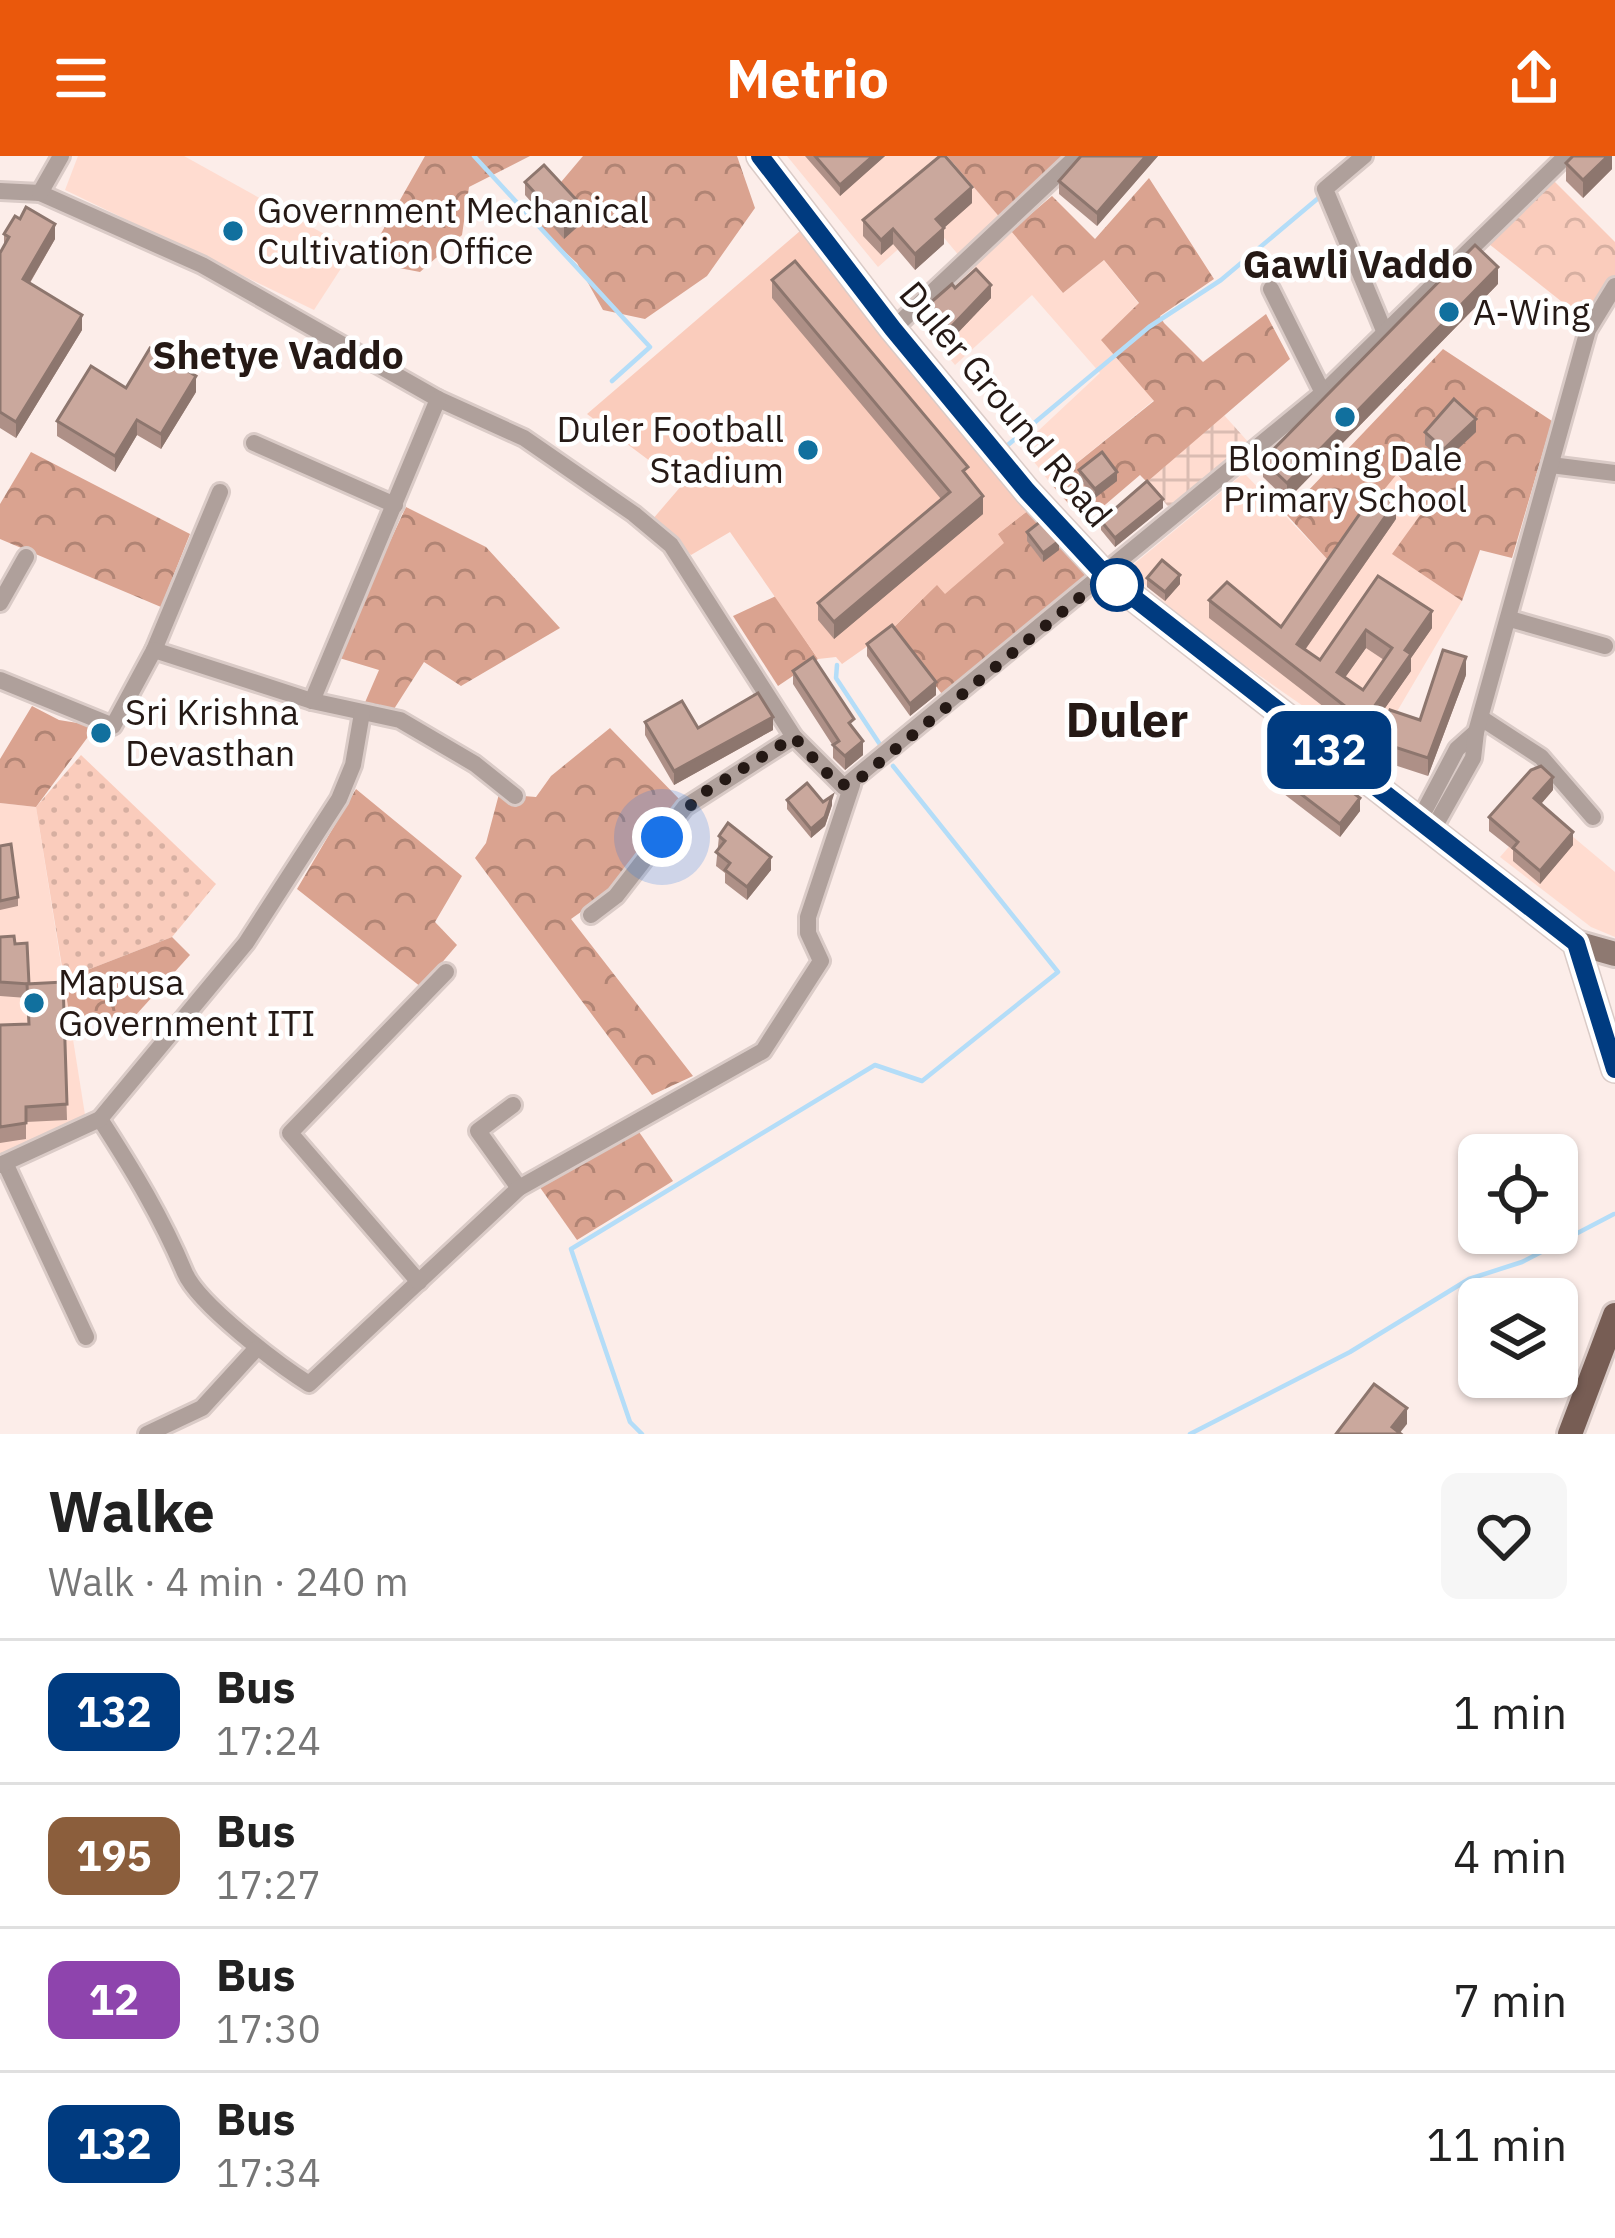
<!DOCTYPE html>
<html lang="en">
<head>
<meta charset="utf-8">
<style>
	body { margin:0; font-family:"IBM Plex Sans",sans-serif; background:#f6f6f6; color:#222; height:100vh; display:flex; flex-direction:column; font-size:45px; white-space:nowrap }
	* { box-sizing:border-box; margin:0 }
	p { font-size:39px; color:#767676 }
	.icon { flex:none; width:66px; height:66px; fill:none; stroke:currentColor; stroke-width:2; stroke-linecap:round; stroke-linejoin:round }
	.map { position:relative; height:1278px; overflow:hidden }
	.details { display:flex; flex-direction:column; background:#fff; flex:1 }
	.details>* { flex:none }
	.badge { padding:0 24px; border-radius:18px; font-size:42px; line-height:78px }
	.controls { position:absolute; left:1458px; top:978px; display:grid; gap:24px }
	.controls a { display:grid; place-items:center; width:120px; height:120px; border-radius:18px; background:#fff; box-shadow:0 3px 9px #0004; font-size:60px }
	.you { position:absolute; width:60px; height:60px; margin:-30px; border:9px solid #fff; border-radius:50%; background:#1a73e8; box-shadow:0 0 0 18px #1a73e833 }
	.map>.badge { position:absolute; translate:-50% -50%; box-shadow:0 0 0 6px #fff }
	.round { display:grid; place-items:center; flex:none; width:126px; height:126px; border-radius:18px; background:#f6f6f6 }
	.overview { display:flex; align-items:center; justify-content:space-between; height:204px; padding:0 48px }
	h1 { font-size:57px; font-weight:700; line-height:90px }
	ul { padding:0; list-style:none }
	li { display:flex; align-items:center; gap:36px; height:144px; padding:0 48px; border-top:3px solid #e0e0e0 }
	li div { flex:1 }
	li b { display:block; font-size:45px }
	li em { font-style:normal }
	li .badge { min-width:132px; font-weight:700; text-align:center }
	header { display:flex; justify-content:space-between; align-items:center; height:156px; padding:0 48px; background:#ea580c; color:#fff; font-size:54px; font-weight:700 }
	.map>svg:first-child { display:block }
	.built { fill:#ffdcd0 }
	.industrial { fill:url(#industrial-grid) }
	.grass { fill:url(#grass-dots) }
	.forest { fill:url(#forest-crowns) }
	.park { fill:url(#park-crowns) }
	.pitch { fill:#faccbc }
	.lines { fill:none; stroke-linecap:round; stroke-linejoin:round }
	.stream { stroke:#b4ddf8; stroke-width:4.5 }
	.minor-casing { stroke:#dacbc7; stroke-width:22 }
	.secondary-casing { stroke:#dacbc7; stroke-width:30 }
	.primary-casing { stroke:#dacbc7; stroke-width:30 }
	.minor { stroke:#afa09b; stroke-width:16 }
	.secondary { stroke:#8e7971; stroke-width:24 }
	.primary { stroke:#775d54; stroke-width:24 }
	.wall { fill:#ae9087; fill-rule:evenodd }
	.shaded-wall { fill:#8d766e }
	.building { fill:#caa89d; stroke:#8d766e; stroke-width:3; fill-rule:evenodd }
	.line-casing { stroke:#fff; stroke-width:27 }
	.line { stroke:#003b80; stroke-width:18 }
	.walk { stroke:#251915; stroke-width:12; stroke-dasharray:0 21.6 }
	.poi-dot { fill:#11709e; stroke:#fff; stroke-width:4.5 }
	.stop-dot { fill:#fff; stroke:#003b80; stroke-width:6 }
	.labels { text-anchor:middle; stroke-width:9; stroke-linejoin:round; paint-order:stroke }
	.poi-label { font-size:36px; fill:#251915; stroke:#fff; text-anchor:start }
	.street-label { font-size:36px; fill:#251915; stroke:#fff }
	.neighbourhood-label { font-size:39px; font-weight:bold; fill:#251915; stroke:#fff }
	.district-label { font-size:48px; font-weight:bold; fill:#251915; stroke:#fff }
</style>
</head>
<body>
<header><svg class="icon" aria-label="menu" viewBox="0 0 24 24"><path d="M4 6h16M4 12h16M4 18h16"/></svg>Metrio<svg class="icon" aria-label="share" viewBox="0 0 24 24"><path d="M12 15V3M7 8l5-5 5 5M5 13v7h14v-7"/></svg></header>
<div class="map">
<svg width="1615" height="1278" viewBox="0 0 1615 1278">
	<defs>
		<pattern id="industrial-grid" width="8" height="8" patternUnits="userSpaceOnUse" patternTransform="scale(3)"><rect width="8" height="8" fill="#ffdcd0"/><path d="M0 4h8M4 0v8" fill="none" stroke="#dabcb2"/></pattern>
		<pattern id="grass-dots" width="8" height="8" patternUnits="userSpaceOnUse" patternTransform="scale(3)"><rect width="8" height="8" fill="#faccbc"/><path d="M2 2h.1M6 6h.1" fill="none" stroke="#d6afa1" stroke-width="1.8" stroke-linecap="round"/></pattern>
		<pattern id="forest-crowns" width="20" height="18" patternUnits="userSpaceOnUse" patternTransform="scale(3)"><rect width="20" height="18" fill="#daa390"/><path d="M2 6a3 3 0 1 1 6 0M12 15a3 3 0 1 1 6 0" fill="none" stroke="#b18474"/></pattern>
		<pattern id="park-crowns" width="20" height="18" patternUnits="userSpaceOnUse" patternTransform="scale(3)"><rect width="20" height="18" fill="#faccbc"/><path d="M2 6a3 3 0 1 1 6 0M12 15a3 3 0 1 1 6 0" fill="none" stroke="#d6afa1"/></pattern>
	</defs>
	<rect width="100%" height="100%" fill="#fcede9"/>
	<g class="built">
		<polygon points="78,0 184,0 353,94 314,154 65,34"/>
		<polygon points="787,0 947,0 1002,64 961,102 930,65 878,111"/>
		<polygon points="1011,75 1063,137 1104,104 1139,148 1102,184 1154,244 1051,328 1022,290 1100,217 1032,139 955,209 915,160"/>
		<polygon points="1244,317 1327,403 1396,318 1427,350 1393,398 1462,445 1372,598 1197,476 1128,413"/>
		<polygon points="0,647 36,651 86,965 0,1003"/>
		<polygon points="1541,654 1615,716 1615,781 1591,771 1500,701"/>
	</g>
	<polygon class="industrial" points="1224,259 1250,288 1172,355 1147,326"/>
	<polygon class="grass" points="81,599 216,728 172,781 64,823 36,651"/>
	<g class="forest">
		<polygon points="425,0 530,0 469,31 462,79 420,116 394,111 379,81"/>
		<polygon points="583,0 737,0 755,52 707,120 645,163 603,154 577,107 530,64 532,47 556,32"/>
		<polygon points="947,0 1068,0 1002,64"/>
		<polygon points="1149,22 1214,123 1160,160 1164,167 1203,206 1266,158 1290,203 1147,326 1140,319 1085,366 1051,328 1154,245 1101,184 1139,147 1104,104 1063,137 1011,75 1052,40 1095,83"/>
		<polygon points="1443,193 1552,265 1512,402 1480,394 1462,445 1392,398 1426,351 1397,318 1327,403 1286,358"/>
		<polygon points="31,296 190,378 161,451 0,383 0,348"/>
		<polygon points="406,351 486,391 560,472 461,530 424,506 394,553 363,551 379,514 336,501"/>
		<polygon points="1030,353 1094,423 945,542 892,473 937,428 945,437 1003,387 997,378"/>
		<polygon points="776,440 818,503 778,530 733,460"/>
		<polygon points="32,550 59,564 96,570 36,651 0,647 0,603"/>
		<polygon points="610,572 682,646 609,736 571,763 693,920 652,939 475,702 486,687 499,638 536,641 551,620"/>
		<polygon points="356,633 462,720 435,766 457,789 421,831 297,733"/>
		<polygon points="172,781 190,799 135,860 71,872 64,823"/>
		<polygon points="637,973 673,1025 577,1084 539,1030"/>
	</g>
	<polygon class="park" points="1553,24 1615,86 1615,123 1581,161 1489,88"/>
	<polygon class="pitch" points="800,75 1030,353 998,378 1004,387 945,438 937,429 892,473 842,508 836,501 818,503 730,376 691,399 652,364 682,329 587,258"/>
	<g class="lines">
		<g class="stream">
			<polyline points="474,0 650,191 612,225"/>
			<polyline points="1003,293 1149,171 1221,124 1322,39"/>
			<polyline points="837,509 836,522 881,590"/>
			<polyline points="642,1278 630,1266 571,1093 875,909 922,925 1058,816 893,610"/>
			<polyline points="1190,1278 1350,1196 1469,1123 1522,1106 1614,1058"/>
		</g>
		<g class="minor-casing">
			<g id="minor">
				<polyline points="1364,0 1325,33 1385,177"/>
				<polyline points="0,35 40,37 202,109 438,243 524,282 634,358 671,389 794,581 844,631 1323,237 1566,0"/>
				<polyline points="40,37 61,0"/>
				<polyline points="1271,133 1323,237"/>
				<polyline points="893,173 1077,0"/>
				<polyline points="254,287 395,349"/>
				<polyline points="1551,309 1615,317"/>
				<polyline points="0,447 26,401"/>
				<polyline points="1510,463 1605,490"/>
				<polyline points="154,494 220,336"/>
				<polyline points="0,524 113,570 154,494 312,545 400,564 475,608 515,640"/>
				<polyline points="312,545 438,243"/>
				<polyline points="1481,562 1541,601 1593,661"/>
				<polyline points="1419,665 1457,593 1476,576"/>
				<polyline points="1432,675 1473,602 1476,576 1588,174 1615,130"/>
				<polyline points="591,759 616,740 685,651 794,581"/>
				<polyline points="513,949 478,975 519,1032"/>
				<path d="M100,963C133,1014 162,1062 185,1117C199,1149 279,1209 309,1228L519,1032L763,895L821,805L808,777V761L852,629"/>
				<polyline points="5,1007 86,1181"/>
				<polyline points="0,1009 100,963 246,787 339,643 353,609 362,557"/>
				<polyline points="419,1126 290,977 446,816"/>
				<polyline points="147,1278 202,1252 256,1193"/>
			</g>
		</g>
		<g class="secondary-casing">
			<polyline id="secondary" points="1576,787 1615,798"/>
		</g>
		<g class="primary-casing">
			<g id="primary">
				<polyline points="760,0 893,173 1027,335 1106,420 1576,787 1615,913"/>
				<polyline points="1570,1278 1615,1159"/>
			</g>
		</g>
		<use href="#minor" class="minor"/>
		<use href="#secondary" class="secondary"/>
		<use href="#primary" class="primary"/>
	</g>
	<g class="wall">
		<polygon points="805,0 885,0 840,40"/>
		<polygon points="1081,0 1158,0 1097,70 1059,38 1059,25"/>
		<polygon points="1612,0 1612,13 1583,42 1566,25 1566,7"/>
		<polygon points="525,26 584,65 564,83 525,39"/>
		<polygon points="972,47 944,72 944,88 915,114 893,88 881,99 863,80 863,64"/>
		<polygon points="4,78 55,83 30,127 82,174 16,282 0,272 0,97 4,90"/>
		<polygon points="772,124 968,322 983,358 834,483 818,464 818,447 941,343 772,142"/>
		<polygon points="1498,128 1287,344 1263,321 1263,304"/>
		<polygon points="955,132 991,142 950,185 929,161 929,148"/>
		<polygon points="196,236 161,293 137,279 115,316 57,280 57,265"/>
		<polygon points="1425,276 1476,276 1444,306 1425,289"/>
		<polygon points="1079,314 1117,325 1095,342 1079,323"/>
		<polygon points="1163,352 1115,391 1101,374 1101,365"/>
		<path d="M1396,363L1305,494L1320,504L1378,420L1432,472L1411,502V515L1364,582L1209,462V444L1281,471ZM1366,492L1384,504L1363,534L1345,521Z"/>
		<polygon points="1027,376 1059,394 1043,406 1027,385"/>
		<polygon points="1147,422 1180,428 1165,445 1147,431"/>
		<polygon points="867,488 936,539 910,560 867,500"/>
		<polygon points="793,515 854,574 863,599 845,614 833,602 833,590 793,528"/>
		<polygon points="1466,519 1428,620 1379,604 1379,586 1420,564"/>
		<polygon points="645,566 698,572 773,574 674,629 645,579"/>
		<polygon points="1267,612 1360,655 1340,681 1267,625"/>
		<polygon points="1553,634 1541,648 1573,689 1540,728 1513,705 1513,694 1489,675 1489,661"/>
		<polygon points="787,644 823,646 832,649 825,670 811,682 787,653"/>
		<polygon points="719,680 771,714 747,744 725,727 725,717 716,710"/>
		<polygon points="0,690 18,741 18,750 0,754"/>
		<polygon points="0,781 15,788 29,828 63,826 67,964 26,966 26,983 0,987 0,869 28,868 27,842 0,840"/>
	</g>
	<g class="shaded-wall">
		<polygon points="873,0 885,0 840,40 840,29"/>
		<polygon points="1146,0 1158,0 1097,70 1097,57"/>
		<polygon points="1608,0 1612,0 1612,13 1583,42 1583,24"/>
		<polygon points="972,31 972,47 936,79 936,63"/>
		<polygon points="584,52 584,65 564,83 564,69"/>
		<polygon points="55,68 55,83 23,138 23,123"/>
		<polygon points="944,72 944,88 915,114 915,98"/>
		<polygon points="893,73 893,88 881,99 881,84"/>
		<polygon points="1498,111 1498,128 1287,344 1287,327"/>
		<polygon points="991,129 991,142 950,185 950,172"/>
		<polygon points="82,159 82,174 16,282 16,266"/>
		<polygon points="196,220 196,236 161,293 161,278"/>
		<polygon points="1476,263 1476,276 1444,306 1444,293"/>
		<polygon points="137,264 137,279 115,316 115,300"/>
		<polygon points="1117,316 1117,325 1095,342 1095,333"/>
		<polygon points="983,340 983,358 834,483 834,466"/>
		<polygon points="1163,343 1163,352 1115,391 1115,382"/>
		<polygon points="1396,345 1396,363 1297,505 1297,488"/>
		<polygon points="1059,385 1059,394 1043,406 1043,397"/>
		<polygon points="1180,419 1180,428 1165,445 1165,436"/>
		<polygon points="1432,455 1432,472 1411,502 1411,515 1364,582 1364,565 1405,494"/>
		<polygon points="1366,474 1366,492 1337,533 1337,516"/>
		<polygon points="1466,501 1466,519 1428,620 1428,602"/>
		<polygon points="936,526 936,539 910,560 910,548"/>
		<polygon points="773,561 773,574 674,629 674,615"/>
		<polygon points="863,585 863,599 845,614 845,600"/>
		<polygon points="1553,621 1553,634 1534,656 1534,642"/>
		<polygon points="832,640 832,649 825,670 811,682 811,673"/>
		<polygon points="1360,642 1360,655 1340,681 1340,668"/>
		<polygon points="1573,676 1573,689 1540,728 1540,715"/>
		<polygon points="771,701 771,714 747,744 747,731"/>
		<polygon points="1407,1252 1407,1268 1399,1278 1392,1271"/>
	</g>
	<g class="building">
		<polygon points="815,0 873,0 840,29"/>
		<polygon points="940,0 945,0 972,31 936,63 944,72 915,98 893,73 881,84 863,64"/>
		<polygon points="1081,0 1146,0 1097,57 1059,25"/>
		<polygon points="1573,0 1608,0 1583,24 1566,7"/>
		<polygon points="544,9 584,52 564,69 525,26"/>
		<polygon points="26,51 55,68 23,123 82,159 16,266 0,256 0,97 9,81 4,78 15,60 20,63"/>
		<polygon points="1475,89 1498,111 1287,327 1263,304"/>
		<polygon points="795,105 968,311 963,315 983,340 834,466 818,447 950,336 772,124"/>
		<polygon points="976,113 991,129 950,172 929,148 952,128 955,132"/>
		<polygon points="150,192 196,220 161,278 137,264 115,300 57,265 91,210 126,232"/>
		<polygon points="1454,243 1476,263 1444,293 1425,276"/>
		<polygon points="1102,296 1117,316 1095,333 1079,314"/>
		<polygon points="1147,325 1163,343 1115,382 1101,365"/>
		<path d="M1377,333L1396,345L1297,488L1320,504L1378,420L1432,455L1405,494L1411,498L1364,565L1209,444L1227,426L1281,471ZM1366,474L1392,492L1363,534L1337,516Z"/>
		<polygon points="1041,365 1059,385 1043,397 1027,376"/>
		<polygon points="1162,404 1180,419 1165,436 1147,422"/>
		<polygon points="892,469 936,526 910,548 867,488"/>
		<polygon points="1443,494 1466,501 1428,602 1379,586 1390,554 1420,564"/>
		<polygon points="813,501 854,563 849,567 863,585 845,600 833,589 839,585 793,515"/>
		<polygon points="758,537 773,561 674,615 645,566 682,545 698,572"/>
		<polygon points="1287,586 1360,642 1340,668 1267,612"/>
		<polygon points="1541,610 1553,621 1534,642 1573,676 1540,715 1513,692 1518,686 1489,661 1531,614"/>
		<polygon points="807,627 823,646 832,640 825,661 811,673 787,644"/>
		<polygon points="728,667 771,701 747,731 725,714 730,707 716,696 725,685 719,680"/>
		<polygon points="11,688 18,741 0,745 0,690"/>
		<polygon points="14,780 15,788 27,787 29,828 0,826 0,781"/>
		<polygon points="63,826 67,948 26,951 26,967 0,971 0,869 29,868 27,828"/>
		<polygon points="1374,1228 1407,1252 1392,1271 1401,1278 1336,1278"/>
	</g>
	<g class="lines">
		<g class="line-casing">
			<polyline id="line" points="760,0 893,173 1027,335 1106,420 1576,787 1615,913"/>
		</g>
		<use href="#line" class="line"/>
		<polyline class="walk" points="662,681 700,639 794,581 837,628 852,629 1106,420 1117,429"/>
	</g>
	<g class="poi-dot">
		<circle cx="233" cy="75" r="12"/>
		<circle cx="1449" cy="156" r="12"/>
		<circle cx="1345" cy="261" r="12"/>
		<circle cx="808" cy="294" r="12"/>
		<circle cx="101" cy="577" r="12"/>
		<circle cx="34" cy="847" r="12"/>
	</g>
	<circle class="stop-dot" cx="1117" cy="429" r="24"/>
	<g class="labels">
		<g class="poi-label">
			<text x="257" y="67">Government Mechanical<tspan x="257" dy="41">Cultivation Office</tspan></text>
			<text x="1473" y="169">A-Wing</text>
			<text x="784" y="286" text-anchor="end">Duler Football<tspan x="784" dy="41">Stadium</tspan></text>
			<text x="1345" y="315" text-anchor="middle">Blooming Dale<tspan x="1345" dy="41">Primary School</tspan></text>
			<text x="125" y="569">Sri Krishna<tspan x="125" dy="41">Devasthan</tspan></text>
			<text x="58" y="839">Mapusa<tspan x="58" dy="41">Government ITI</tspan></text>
		</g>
		<g class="street-label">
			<text transform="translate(1006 248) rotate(50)" y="13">Duler Ground Road</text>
		</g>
		<g class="neighbourhood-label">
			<text x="1358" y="122">Gawli Vaddo</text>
			<text x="278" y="213">Shetye Vaddo</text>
		</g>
		<g class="district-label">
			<text x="1127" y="581">Duler</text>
		</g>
	</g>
</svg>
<div class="controls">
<a><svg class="icon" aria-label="locate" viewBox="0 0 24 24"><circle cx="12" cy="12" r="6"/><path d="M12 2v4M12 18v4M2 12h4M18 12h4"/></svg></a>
<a><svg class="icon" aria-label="layers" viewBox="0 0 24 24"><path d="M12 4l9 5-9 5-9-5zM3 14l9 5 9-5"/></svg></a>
</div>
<div class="you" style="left:662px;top:681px"></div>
<b class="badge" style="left:1329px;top:594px;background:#003b80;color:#fff">132</b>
</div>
<section class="details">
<div class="overview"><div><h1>Walke</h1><p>Walk · 4 min · 240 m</p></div><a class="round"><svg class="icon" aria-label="heart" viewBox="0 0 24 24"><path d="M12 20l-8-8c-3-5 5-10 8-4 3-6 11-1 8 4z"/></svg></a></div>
<ul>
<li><span class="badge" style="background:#003b80;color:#fff">132</span><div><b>Bus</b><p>17:24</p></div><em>1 min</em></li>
<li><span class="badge" style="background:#8b5e3c;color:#fff">195</span><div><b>Bus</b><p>17:27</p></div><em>4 min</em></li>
<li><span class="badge" style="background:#8e44ad;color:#fff">12</span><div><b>Bus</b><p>17:30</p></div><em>7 min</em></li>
<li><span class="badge" style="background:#003b80;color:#fff">132</span><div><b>Bus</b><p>17:34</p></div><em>11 min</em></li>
</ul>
</section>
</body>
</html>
